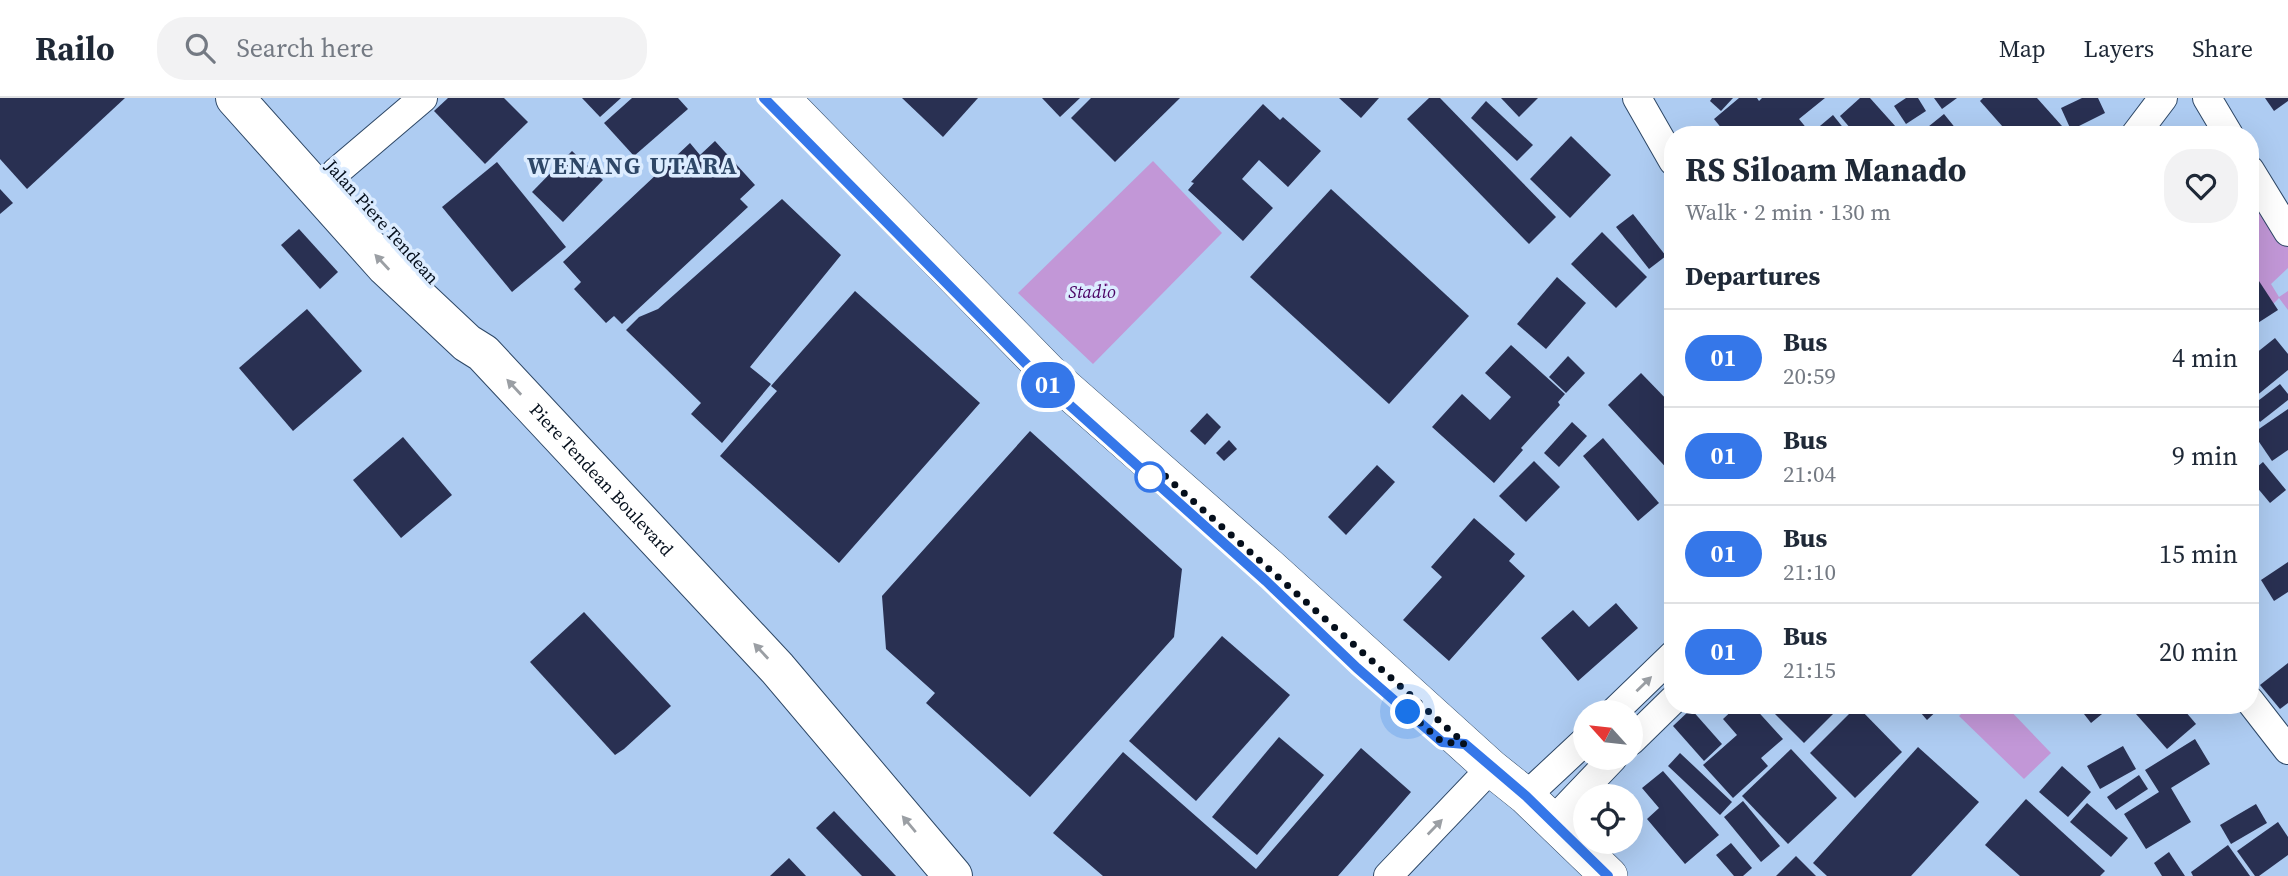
<!DOCTYPE html>
<html lang="en">
<head>
<meta charset="utf-8">
<style>
	body { margin:0; font-family:"Source Serif 4",serif; background:#f2f2f3; color:#1f2937; height:100vh; display:flex; flex-direction:column; font-size:26px; white-space:nowrap }
	* { box-sizing:border-box; margin:0 }
	p { font-size:23px; color:#747a83 }
	.icon { flex:none; width:38px; height:38px; fill:none; stroke:currentColor; stroke-width:2; stroke-linecap:round; stroke-linejoin:round }
	.map { position:relative; flex:1; overflow:hidden }
	.sheet { position:absolute; left:1664px; top:28px; width:595px; height:588px; display:flex; flex-direction:column; background:#fff; border-radius:28px; box-shadow:0 7px 28px #0002 }
	.sheet>* { flex:none }
	.badge { padding:0 14px; border-radius:23px; font-size:24px; line-height:46px }
	.needle { width:46px; rotate:297deg }
	.tools { position:absolute; left:1573px; top:602px; display:grid; gap:14px }
	.tools a { display:grid; place-items:center; width:70px; height:70px; border-radius:50%; background:#fff; box-shadow:0 7px 28px #0002; font-size:35px }
	.you { position:absolute; width:35px; height:35px; margin:-18px; border:5px solid #fff; border-radius:50%; background:#1a73e8; box-shadow:0 0 0 10px #1a73e833 }
	.map>.badge { position:absolute; translate:-50% -50%; box-shadow:0 0 0 4px #fff }
	h2 { padding:0 21px; font-size:26px; line-height:63px }
	.round { display:grid; place-items:center; flex:none; width:74px; height:74px; border-radius:28px; background:#f2f2f3 }
	.headline { display:flex; align-items:center; justify-content:space-between; height:119px; padding:0 21px }
	h1 { font-size:33px; font-weight:700; line-height:52px }
	ul { padding:0; list-style:none }
	li { display:flex; align-items:center; gap:21px; height:98px; padding:0 21px; border-top:2px solid #e0e1e3 }
	li div { flex:1 }
	li b { display:block; font-size:26px }
	li em { font-style:normal }
	li .badge { min-width:77px; font-weight:700; text-align:center }
	header { display:flex; align-items:center; gap:42px; box-sizing:border-box; height:98px; padding:0 35px; background:#fff; border-bottom:2px solid #e0e1e3 }
	header strong { font-size:33px }
	nav { display:flex; gap:38px; margin-inline-start:auto; font-size:24px }
	.search { width:490px; height:63px; background:#f2f2f3; display:flex; align-items:center; gap:18px; box-sizing:border-box; padding:0 24px; border-radius:28px; color:#747a83; font-size:26px }
	.map>svg:first-child { display:block }
	.green { fill:#c297d7 }
	.building { fill:#293052 }
	.lines { fill:none; stroke-linecap:round; stroke-linejoin:round }
	.minor-casing { stroke:#2d4766; stroke-width:30 }
	.major-casing { stroke:#2d4766; stroke-width:38 }
	.highway-casing { stroke:#2d4766; stroke-width:40 }
	.minor { stroke:#fff; stroke-width:28 }
	.major { stroke:#fff; stroke-width:37 }
	.highway { stroke:#fff; stroke-width:38 }
	.oneway { fill:#9b9fa4 }
	.line-casing { stroke:#fff; stroke-width:16 }
	.line { stroke:#3577e9; stroke-width:10 }
	.walk { stroke:#050f1c; stroke-width:7; stroke-dasharray:0 12.6 }
	.stop-dot { fill:#fff; stroke:#3577e9; stroke-width:3.5 }
	.labels { text-anchor:middle; stroke-width:7; stroke-linejoin:round; paint-order:stroke }
	.street-label { font-size:18px; fill:#050f1c; stroke:#dcecff }
	.park-label { font-size:18px; font-style:italic; fill:#4a0163; stroke:#dcecff }
	.district-label { font-size:24px; font-weight:bold; letter-spacing:2px; fill:#2e4767; stroke:#dcecff }
</style>
</head>
<body>
<header>
<strong>Railo</strong>
<div class="search"><svg class="icon" aria-label="search" viewBox="0 0 24 24"><circle cx="10" cy="10" r="6"/><path d="M15 15l6 6"/></svg>Search here</div>
<nav><a>Map</a><a>Layers</a><a>Share</a></nav>
</header>
<div class="map">
<svg width="2288" height="778" viewBox="0 0 2288 778">
	<rect width="100%" height="100%" fill="#aeccf2"/>
	<g class="green">
		<polygon points="1153,63 1222,135 1093,266 1018,195"/>
		<polygon points="2250,83 2288,142 2288,170 2271,186 2279,199 2288,193 2288,212 2279,200 2251,229"/>
		<polygon points="1971,607 2005,607 2051,655 2024,681 1959,618"/>
	</g>
	<g class="building">
		<polygon points="0,0 125,0 27,91 0,61"/>
		<polygon points="448,0 504,0 528,24 485,66 434,13"/>
		<polygon points="582,0 621,0 600,19"/>
		<polygon points="632,0 678,0 688,11 634,58 604,25"/>
		<polygon points="902,0 978,0 943,39"/>
		<polygon points="1042,0 1080,0 1060,19"/>
		<polygon points="1091,0 1180,0 1115,64 1071,20"/>
		<polygon points="1339,0 1379,0 1361,20"/>
		<polygon points="1429,0 1440,0 1556,119 1529,146 1407,21"/>
		<polygon points="1501,0 1538,0 1519,19"/>
		<polygon points="1712,0 1733,0 1721,13 1710,3"/>
		<polygon points="1739,0 1757,0 1759,3 1762,0 1825,0 1799,21 1812,37 1727,37 1714,21"/>
		<polygon points="1860,0 1870,0 1896,29 1887,37 1856,37 1840,18"/>
		<polygon points="1906,0 1918,0 1926,13 1906,26 1894,8"/>
		<polygon points="1934,0 1957,0 1942,11"/>
		<polygon points="1983,0 2037,0 2070,37 2010,37 1980,3"/>
		<polygon points="2082,0 2098,0 2105,15 2071,32 2061,10"/>
		<polygon points="2265,0 2288,0 2288,3 2274,13"/>
		<polygon points="1486,3 1533,47 1517,63 1471,20"/>
		<polygon points="1263,6 1280,22 1283,19 1321,53 1288,89 1259,62 1242,81 1273,110 1243,143 1188,92 1194,85 1191,84"/>
		<polygon points="1944,16 1961,37 1918,37"/>
		<polygon points="1833,17 1849,37 1817,37 1814,33"/>
		<polygon points="1571,38 1611,77 1570,120 1530,81"/>
		<polygon points="715,43 755,87 740,101 748,109 622,226 614,218 606,225 574,191 581,184 563,164 690,45 700,57"/>
		<polygon points="572,53 603,82 563,124 532,94"/>
		<polygon points="497,64 566,149 512,194 442,109"/>
		<polygon points="0,91 13,105 0,116"/>
		<polygon points="1331,91 1469,218 1389,306 1250,179"/>
		<polygon points="782,101 841,157 750,269 771,286 722,345 691,316 701,305 626,232 639,219 658,211"/>
		<polygon points="1633,116 1666,158 1649,171 1616,129"/>
		<polygon points="299,131 338,174 320,191 281,147"/>
		<polygon points="1602,134 1647,179 1616,210 1571,166"/>
		<polygon points="1557,179 1586,205 1546,251 1517,226"/>
		<polygon points="2259,183 2278,212 2250,230 2250,189"/>
		<polygon points="855,193 980,305 839,465 720,358 777,293 771,288"/>
		<polygon points="307,211 362,273 293,333 239,270"/>
		<polygon points="2275,240 2288,256 2288,272 2250,303 2250,260"/>
		<polygon points="1511,247 1565,296 1558,304 1560,307 1521,350 1523,352 1494,385 1432,329 1462,296 1490,322 1511,299 1485,275"/>
		<polygon points="1568,258 1585,275 1566,295 1549,279"/>
		<polygon points="1641,275 1673,308 1673,377 1608,307"/>
		<polygon points="2280,286 2288,296 2288,302 2260,324 2250,309"/>
		<polygon points="2288,311 2288,352 2272,363 2253,335"/>
		<polygon points="1207,315 1221,329 1205,347 1190,333"/>
		<polygon points="1572,324 1587,338 1559,369 1544,355"/>
		<polygon points="1030,333 1182,471 1174,539 1030,699 926,605 935,595 886,551 882,498"/>
		<polygon points="403,339 452,397 401,440 353,382"/>
		<polygon points="1603,340 1659,405 1638,423 1583,358"/>
		<polygon points="1229,342 1237,351 1224,363 1216,355"/>
		<polygon points="1534,363 1560,389 1526,424 1499,398"/>
		<polygon points="2263,364 2286,392 2270,405 2250,381 2250,375"/>
		<polygon points="1377,367 1395,384 1346,437 1328,419"/>
		<polygon points="1474,420 1515,456 1509,463 1525,478 1449,563 1403,522 1442,479 1431,469"/>
		<polygon points="2288,464 2288,494 2274,503 2261,482"/>
		<polygon points="1616,505 1638,530 1578,583 1541,540 1573,512 1589,529"/>
		<polygon points="584,514 671,608 624,651 615,657 530,564"/>
		<polygon points="1222,538 1290,597 1196,703 1129,643"/>
		<polygon points="2288,565 2288,605 2280,611 2260,587"/>
		<polygon points="1738,607 1752,607 1783,641 1761,660 1768,668 1733,700 1703,667 1737,637 1723,621"/>
		<polygon points="1766,607 1842,607 1804,645"/>
		<polygon points="1914,607 1943,607 1927,622"/>
		<polygon points="2077,607 2113,607 2091,625"/>
		<polygon points="2145,607 2180,607 2196,626 2167,651 2136,616"/>
		<polygon points="1857,608 1902,654 1855,700 1810,655"/>
		<polygon points="1691,611 1722,646 1704,663 1673,628"/>
		<polygon points="1279,639 1324,677 1257,757 1212,719"/>
		<polygon points="2195,641 2210,666 2171,690 2191,724 2146,751 2124,716 2159,694 2145,672"/>
		<polygon points="2123,648 2136,671 2100,691 2087,668"/>
		<polygon points="1918,649 1979,704 1911,778 1827,778 1813,765"/>
		<polygon points="1361,650 1411,694 1338,778 1103,778 1053,735 1123,654 1256,771"/>
		<polygon points="1791,651 1837,700 1788,746 1742,698"/>
		<polygon points="1680,655 1732,704 1720,717 1668,668"/>
		<polygon points="2062,668 2091,694 2068,719 2039,694"/>
		<polygon points="1663,673 1719,737 1685,766 1647,721 1659,710 1642,690"/>
		<polygon points="2139,677 2148,691 2116,712 2107,699"/>
		<polygon points="2026,701 2105,773 2100,778 2020,778 1985,747"/>
		<polygon points="1743,703 1780,748 1761,764 1724,719"/>
		<polygon points="2087,705 2128,740 2111,759 2070,724"/>
		<polygon points="2256,706 2267,725 2231,746 2220,727"/>
		<polygon points="834,713 896,778 862,778 816,730"/>
		<polygon points="2278,724 2288,739 2288,757 2259,778 2255,778 2237,753"/>
		<polygon points="1731,745 1752,770 1743,778 1734,778 1716,757"/>
		<polygon points="2228,747 2250,778 2193,778 2191,774"/>
		<polygon points="2169,754 2185,778 2162,778 2154,765"/>
		<polygon points="1796,758 1816,778 1776,778"/>
		<polygon points="789,760 806,778 770,778"/>
	</g>
	<g class="lines">
		<g class="minor-casing">
			<g id="minor">
				<polyline points="1637,0 1673,63"/>
				<polyline points="2207,0 2229,37"/>
				<polyline points="2135,37 2163,0"/>
				<polyline points="2250,72 2288,134"/>
				<polyline points="336,74 423,0"/>
				<polyline points="2250,603 2288,652"/>
				<polyline points="1614,614 1673,557"/>
				<polyline points="1631,643 1673,602"/>
				<polyline points="1526,698 1586,642"/>
				<polyline points="1552,724 1613,660"/>
				<polyline points="1388,778 1491,670"/>
			</g>
		</g>
		<g class="major-casing">
			<polyline id="major" points="781,0 1055,281 1269,469 1491,670 1526,698 1609,778"/>
		</g>
		<g class="highway-casing">
			<g id="highway">
				<path id="s1" d="M235,0L386,169L467,245L483,255L777,570L953,778"/>
			</g>
		</g>
		<use href="#minor" class="minor"/>
		<use href="#major" class="major"/>
		<use href="#highway" class="highway"/>
	</g>
	<defs><path id="oneway-solid" d="M-6-.8H1V-3.2L6.5 0L1 3.2V.8H-6Z" transform="scale(1.75)"/></defs>
	<g class="oneway">
		<use href="#oneway-solid" transform="translate(382 164) rotate(-133)"/>
		<use href="#oneway-solid" transform="translate(514 289) rotate(-133)"/>
		<use href="#oneway-solid" transform="translate(761 553) rotate(-133)"/>
		<use href="#oneway-solid" transform="translate(1644 586) rotate(-44)"/>
		<use href="#oneway-solid" transform="translate(909 726) rotate(-130)"/>
		<use href="#oneway-solid" transform="translate(1435 729) rotate(-46)"/>
	</g>
	<g class="lines">
		<g class="line-casing">
			<polyline id="line" points="764,0 1045,285 1266,483 1357,570 1442,644 1465,646 1526,698 1608,778"/>
		</g>
		<use href="#line" class="line"/>
		<polyline class="walk" points="1150,379 1155,369 1465,646 1442,644 1408,614"/>
	</g>
	<circle class="stop-dot" cx="1150" cy="379" r="14"/>
	<g class="labels">
		<g class="street-label">
			<text transform="translate(382 124) rotate(48)" y="6">Jalan Piere Tendean</text>
			<text dy="6" stroke="none"><textPath href="#s1" startOffset="530">Piere Tendean Boulevard</textPath></text>
		</g>
		<g class="park-label">
			<text x="1092" y="200">Stadio</text>
		</g>
		<g class="district-label">
			<text x="633" y="76">WENANG UTARA</text>
		</g>
	</g>
</svg>
<div class="tools">
<a><svg class="needle" viewBox="-14 -14 28 28"><path d="M0-13l5 13h-10z" fill="#e53935"/><path d="M0 13l5-13h-10z" fill="#747a83"/></svg></a>
<a><svg class="icon" aria-label="locate" viewBox="0 0 24 24"><circle cx="12" cy="12" r="6"/><path d="M12 2v4M12 18v4M2 12h4M18 12h4"/></svg></a>
</div>
<div class="you" style="left:1408px;top:614px"></div>
<b class="badge" style="left:1048px;top:287px;background:#3577e9;color:#fff">01</b>
<section class="sheet">
<div class="headline"><div><h1>RS Siloam Manado</h1><p>Walk · 2 min · 130 m</p></div><a class="round"><svg class="icon" aria-label="heart" viewBox="0 0 24 24"><path d="M12 20l-8-8c-3-5 5-10 8-4 3-6 11-1 8 4z"/></svg></a></div>
<h2>Departures</h2>
<ul>
<li><span class="badge" style="background:#3577e9;color:#fff">01</span><div><b>Bus</b><p>20:59</p></div><em>4 min</em></li>
<li><span class="badge" style="background:#3577e9;color:#fff">01</span><div><b>Bus</b><p>21:04</p></div><em>9 min</em></li>
<li><span class="badge" style="background:#3577e9;color:#fff">01</span><div><b>Bus</b><p>21:10</p></div><em>15 min</em></li>
<li><span class="badge" style="background:#3577e9;color:#fff">01</span><div><b>Bus</b><p>21:15</p></div><em>20 min</em></li>
</ul>
</section>
</div>
</body>
</html>
